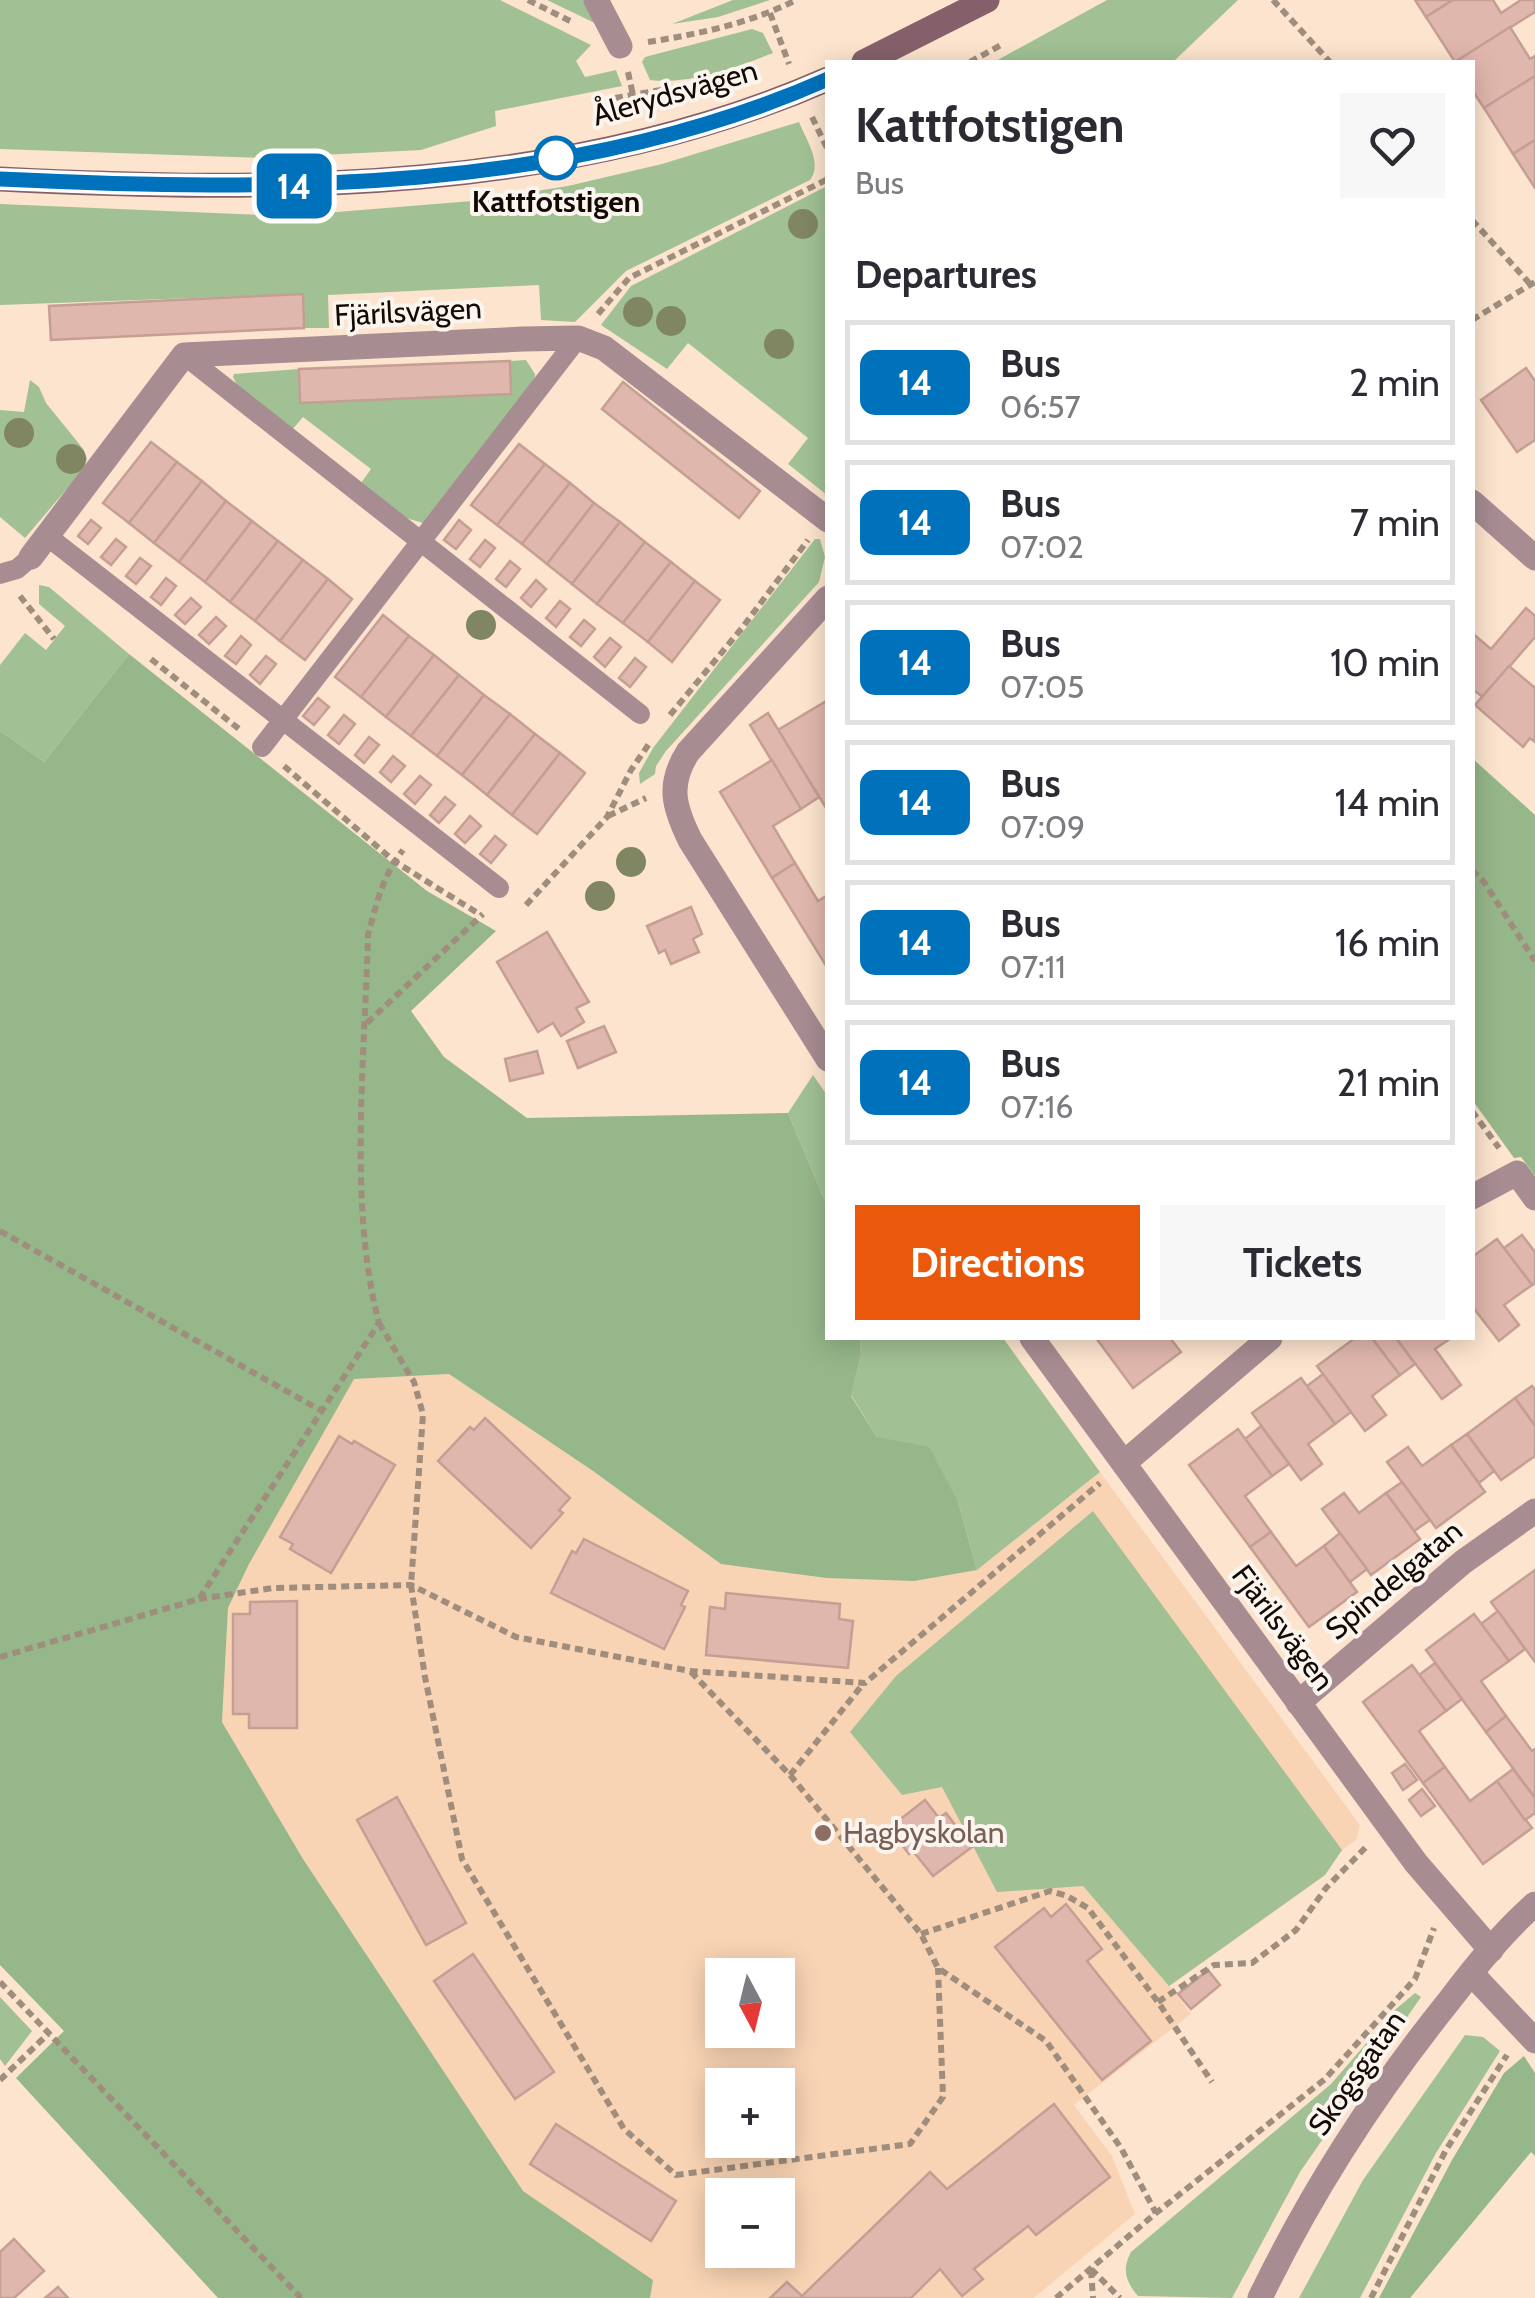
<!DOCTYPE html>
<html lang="en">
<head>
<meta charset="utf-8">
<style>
	body { margin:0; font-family:Cabin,sans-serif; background:#f7f7f7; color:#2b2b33; height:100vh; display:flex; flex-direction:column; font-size:38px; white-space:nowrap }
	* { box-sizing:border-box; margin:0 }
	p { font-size:32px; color:#7c7c81 }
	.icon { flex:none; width:55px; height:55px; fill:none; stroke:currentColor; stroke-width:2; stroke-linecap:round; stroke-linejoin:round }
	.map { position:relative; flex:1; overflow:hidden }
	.sheet { position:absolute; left:825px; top:60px; width:650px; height:1280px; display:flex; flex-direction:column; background:#fff; border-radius:0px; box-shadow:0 5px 25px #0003 }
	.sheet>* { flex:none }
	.badge { padding:0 20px; border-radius:15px; font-size:35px; line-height:65px }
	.needle { width:65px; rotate:173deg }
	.tools { position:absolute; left:705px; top:1958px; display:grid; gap:20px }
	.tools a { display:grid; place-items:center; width:90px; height:90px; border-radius:0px; background:#fff; box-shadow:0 5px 25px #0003; font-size:50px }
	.map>.badge { position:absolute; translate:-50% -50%; box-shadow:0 0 0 5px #fff }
	h2 { padding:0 30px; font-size:38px; line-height:90px }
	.round { display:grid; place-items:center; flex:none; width:105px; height:105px; border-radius:0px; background:#f7f7f7 }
	.overview { display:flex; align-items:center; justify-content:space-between; height:170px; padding:0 30px }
	h1 { font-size:48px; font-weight:700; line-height:75px }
	.action { display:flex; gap:20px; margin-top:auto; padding:20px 30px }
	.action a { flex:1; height:115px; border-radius:0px; background:#ea580c; color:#fff; font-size:40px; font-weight:700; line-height:115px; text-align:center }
	.action a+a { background:#f7f7f7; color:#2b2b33 }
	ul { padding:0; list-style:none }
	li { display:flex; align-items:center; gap:30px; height:125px; margin:0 20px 15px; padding:0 10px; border:5px solid #e1e1e2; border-radius:0px }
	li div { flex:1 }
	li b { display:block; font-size:38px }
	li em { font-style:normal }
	li .badge { min-width:110px; font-weight:700; text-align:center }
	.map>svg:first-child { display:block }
	.built { fill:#f9d4b4; fill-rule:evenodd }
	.green { fill:#a1c194 }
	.forest { fill:#96b789 }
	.building { fill:#e0b7ad; stroke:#c59e94; stroke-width:2.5 }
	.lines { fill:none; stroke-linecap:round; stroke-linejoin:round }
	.path { stroke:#9f8d7d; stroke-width:6; stroke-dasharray:8 5; stroke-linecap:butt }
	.service { stroke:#a78c92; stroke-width:20 }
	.minor { stroke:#a78c92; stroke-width:25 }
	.tertiary { stroke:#a78c92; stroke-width:25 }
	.secondary { stroke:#85606a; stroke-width:25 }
	.tree { fill:#808662 }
	.line-casing { stroke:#fff; stroke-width:22 }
	.line { stroke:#0072bc; stroke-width:15 }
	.stop-dot { fill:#fff; stroke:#0072bc; stroke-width:5 }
	.education-dot { fill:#8d6e63; stroke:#fbf5ef; stroke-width:4 }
	.labels { text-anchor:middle; stroke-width:8; stroke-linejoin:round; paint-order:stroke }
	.street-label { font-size:30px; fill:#130902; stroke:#fbf5ef }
	.stop-label { font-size:30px; font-weight:bold; fill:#130902; stroke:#fbf5ef }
	.education-label { font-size:30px; fill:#785e54; stroke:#fbf5ef; text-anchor:start }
</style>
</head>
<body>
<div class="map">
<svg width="1535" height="2298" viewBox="0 0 1535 2298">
	<rect width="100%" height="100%" fill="#fce4ce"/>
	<path class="built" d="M449,1374L593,1471L721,1564L977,1570L1100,1472L1360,1825L1356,1840L1342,1850L1325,1875L1170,1986L1191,2014L1074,2105L1112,2156L1135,2214L1034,2298H650L653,2280L523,2191L303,1859L222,1722L228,1608L249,1564L353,1379ZM722,1975H778V2030H722ZM722,2085H778V2140H722ZM722,2195H778V2250H722Z"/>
	<g class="green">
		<polygon points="0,0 500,0 591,45 576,61 585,77 616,70 622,86 495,111 496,126 421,150 262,158 0,149"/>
		<polygon points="547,0 588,0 603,27"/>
		<polygon points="733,0 770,0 718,17 672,24"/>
		<polygon points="1107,0 1238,0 1173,62 994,62"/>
		<path d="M752,29L763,33L773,53C737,67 690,85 650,80L642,62L645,57Z"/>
		<path d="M799,122C806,140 823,163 810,180L626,271L575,322L541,320L539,285L328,295L329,328H304L302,294L0,305V204L288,216L472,201L568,186L662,164Z"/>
		<polygon points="827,186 827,495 788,464 808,438 688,343 667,369 601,325 631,286"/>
		<polygon points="526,360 535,374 534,384 423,523 406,518 361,483 371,469 303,417 292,430 238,387 233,377 234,374 299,369 301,403 511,394 510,361"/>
		<polygon points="30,380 39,387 46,403 84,450 87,459 83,470 25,538 0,517 0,410 24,412"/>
		<polygon points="815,539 820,539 825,557 819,582 666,751 656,766 655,774 640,784 639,773 653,748"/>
		<polygon points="39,585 49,587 129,654 44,762 0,731 0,665 25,633 46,650 65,626 39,604"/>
		<polygon points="813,1075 827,1095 827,1206 788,1113"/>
		<polygon points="860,1338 1003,1338 1100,1472 977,1570 958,1502 877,1437 851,1395 861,1355"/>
		<polygon points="1093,1511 1342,1850 1325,1875 1169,1986 1083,1886 997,1892 942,1787 902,1795 850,1732 896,1676"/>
		<path d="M1415,1993L1421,1997L1300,2172L1232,2298L1138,2296C1125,2281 1122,2269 1131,2252L1331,2084L1396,2009Z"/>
		<polygon points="0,1997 32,2031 5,2066 0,2059"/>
		<polygon points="1465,2035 1483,2037 1500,2051 1436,2153 1360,2298 1299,2298 1363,2180"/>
	</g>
	<g class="forest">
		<polygon points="129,654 427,891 496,931 411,1011 444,1057 527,1118 788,1113 827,1206 828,1338 860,1338 861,1355 851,1396 877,1437 929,1447 958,1502 977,1570 914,1581 827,1578 721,1564 593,1471 449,1374 354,1379 249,1564 228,1608 222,1722 303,1859 523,2191 653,2280 650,2298 218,2298 16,2078 64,2031 0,1965 0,731 44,762"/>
		<polygon points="1473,759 1535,815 1535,1176 1521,1157 1514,1158 1473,1101"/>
		<polygon points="1524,2056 1535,2073 1535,2156 1531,2152 1410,2298 1379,2298 1452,2160 1504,2073"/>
	</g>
	<g class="building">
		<polygon points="1415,0 1453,0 1426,17"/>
		<polygon points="1453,0 1493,0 1501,13 1521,0 1535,0 1535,12 1455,62 1426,17"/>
		<polygon points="1510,27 1530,59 1535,56 1535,76 1484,108 1472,90 1472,62 1455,62"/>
		<polygon points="1535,76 1535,140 1513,154 1484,108"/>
		<polygon points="1535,140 1535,188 1513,154"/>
		<polygon points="303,294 304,328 51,340 49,306"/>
		<polygon points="510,361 511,394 300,403 299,369"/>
		<polygon points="1526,368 1535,381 1535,440 1517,452 1481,400"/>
		<polygon points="623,382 760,491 739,518 602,409"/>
		<polygon points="151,442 177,462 129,523 103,503"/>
		<polygon points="519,444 545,464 497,525 471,505"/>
		<polygon points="177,462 202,481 154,543 129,523"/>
		<polygon points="545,464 570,483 522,544 497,525"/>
		<polygon points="202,481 226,501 179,562 154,543"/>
		<polygon points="570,483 594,503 547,564 522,544"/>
		<polygon points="226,501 252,521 205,582 179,562"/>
		<polygon points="594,503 620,522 572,584 547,564"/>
		<polygon points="91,520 101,528 88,544 78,536"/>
		<polygon points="459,520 471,530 456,549 444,540"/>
		<polygon points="252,521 278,541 230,602 205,582"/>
		<polygon points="620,522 645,542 597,604 572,584"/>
		<polygon points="116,539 126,547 111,565 101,557"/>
		<polygon points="485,540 495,548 480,567 470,559"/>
		<polygon points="278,541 303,560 255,621 230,602"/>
		<polygon points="645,542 671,562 623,623 597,604"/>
		<polygon points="140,558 151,566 136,584 126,576"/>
		<polygon points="303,560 328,579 280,641 255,621"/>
		<polygon points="510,561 520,569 506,587 496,579"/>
		<polygon points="671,562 695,581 648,642 623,623"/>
		<polygon points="166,578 176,586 161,605 151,597"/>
		<polygon points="328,579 352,599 305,660 280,641"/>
		<polygon points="536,580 546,589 531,607 521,598"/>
		<polygon points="695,581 720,600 672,662 648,642"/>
		<polygon points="191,598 201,607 185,624 175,615"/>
		<polygon points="560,601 570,609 556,627 546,618"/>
		<polygon points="1526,608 1535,616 1535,637 1483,697 1472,689 1472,633 1491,649"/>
		<polygon points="383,615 409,636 361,697 335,677"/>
		<polygon points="216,617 226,626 209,644 199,635"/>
		<polygon points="584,620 595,629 581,646 570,637"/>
		<polygon points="241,636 251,645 236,664 225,656"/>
		<polygon points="409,636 434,655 386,717 361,697"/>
		<polygon points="610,638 621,647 605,667 594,657"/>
		<polygon points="434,655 459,675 411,736 386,717"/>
		<polygon points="266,656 276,664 260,684 250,675"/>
		<polygon points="635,658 646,667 630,687 619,678"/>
		<polygon points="1509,666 1535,688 1535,742 1530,738 1523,747 1475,705"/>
		<polygon points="459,675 484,695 437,756 411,736"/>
		<polygon points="484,695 510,714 462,775 437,756"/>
		<polygon points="318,698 329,707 314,725 303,716"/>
		<polygon points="828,700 828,811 778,730"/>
		<polygon points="768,713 819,797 801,809 750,725"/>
		<polygon points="510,714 535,734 487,795 462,775"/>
		<polygon points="344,715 355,724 339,744 328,735"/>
		<polygon points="535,734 560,753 512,815 487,795"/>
		<polygon points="369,737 379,745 364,763 355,755"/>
		<polygon points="560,753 585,773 537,834 512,815"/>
		<polygon points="393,756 405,766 391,782 380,772"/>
		<polygon points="772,760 801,809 773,826 795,863 772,878 720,792"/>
		<polygon points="420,776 431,785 415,804 404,794"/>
		<polygon points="445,797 455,805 439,823 430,815"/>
		<polygon points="470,816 481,826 465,843 455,834"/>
		<polygon points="495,836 506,845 491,863 480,854"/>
		<polygon points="795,863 818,901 828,895 828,962 825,964 772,878"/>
		<polygon points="691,907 702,934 693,939 699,952 671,964 665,950 659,953 647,926"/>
		<polygon points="547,932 589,1002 576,1008 584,1022 561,1036 553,1023 538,1032 497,962"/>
		<polygon points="604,1026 616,1052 578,1068 567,1041"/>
		<polygon points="537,1051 543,1073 510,1081 505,1059"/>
		<polygon points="1522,1235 1535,1252 1535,1283 1532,1285 1504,1248"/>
		<polygon points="1497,1239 1532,1285 1504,1305 1519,1325 1499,1341 1472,1306 1472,1257"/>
		<polygon points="1096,1338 1170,1338 1181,1352 1133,1388"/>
		<polygon points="1355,1338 1372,1338 1400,1375 1372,1396 1386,1415 1365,1431 1317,1366"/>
		<polygon points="1372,1338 1396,1338 1415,1364 1400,1375"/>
		<polygon points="1396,1338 1451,1338 1435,1349 1461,1385 1442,1399"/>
		<polygon points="1323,1374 1351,1412 1335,1424 1307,1386"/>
		<polygon points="1301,1378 1335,1424 1308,1444 1322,1464 1301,1480 1252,1413"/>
		<polygon points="1532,1386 1535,1390 1535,1426 1515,1398"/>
		<polygon points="1515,1398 1535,1426 1535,1456 1501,1480 1467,1434"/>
		<polygon points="485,1418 570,1498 559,1510 563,1513 531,1548 438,1461 470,1427 474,1430"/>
		<polygon points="1261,1426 1289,1464 1272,1476 1245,1439"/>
		<polygon points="1238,1429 1272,1476 1245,1496 1271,1532 1250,1547 1189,1465"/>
		<polygon points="1467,1434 1494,1471 1479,1483 1451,1445"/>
		<polygon points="339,1436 352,1444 354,1441 395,1465 331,1573 290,1549 293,1544 280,1537"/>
		<polygon points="1451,1445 1485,1492 1436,1528 1387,1462 1408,1447 1422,1466"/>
		<polygon points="1402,1482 1430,1520 1414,1531 1386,1493"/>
		<polygon points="1344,1493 1359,1513 1386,1493 1420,1539 1371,1575 1322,1509"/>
		<polygon points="1271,1532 1296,1566 1324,1546 1357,1592 1309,1627 1250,1547"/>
		<polygon points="1340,1533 1367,1569 1350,1582 1324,1546"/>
		<polygon points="584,1539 688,1591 681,1605 685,1607 664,1649 551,1593 572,1551 576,1553"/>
		<polygon points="1535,1570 1535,1662 1491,1602"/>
		<polygon points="726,1593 840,1604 839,1619 853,1621 848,1668 706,1655 710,1607 725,1609"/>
		<polygon points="297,1601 297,1728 249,1728 249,1714 233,1714 233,1614 250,1614 250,1602"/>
		<polygon points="1498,1611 1525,1649 1509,1661 1481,1624"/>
		<polygon points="1474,1614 1509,1661 1481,1681 1506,1716 1486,1732 1426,1650"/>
		<polygon points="1435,1663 1462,1699 1446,1711 1419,1675"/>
		<polygon points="1412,1665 1446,1711 1419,1731 1445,1767 1423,1783 1363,1702"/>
		<polygon points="1506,1716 1532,1751 1535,1749 1535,1798 1486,1732"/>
		<polygon points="1405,1764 1417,1780 1403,1790 1392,1773"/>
		<polygon points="1445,1767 1470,1801 1497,1781 1532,1828 1483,1864 1423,1783"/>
		<polygon points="1513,1769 1535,1798 1535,1813 1525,1820 1497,1781"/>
		<polygon points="1422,1789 1435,1806 1421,1816 1409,1800"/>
		<polygon points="397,1797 466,1923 426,1945 357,1820"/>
		<polygon points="925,1800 939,1818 946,1813 972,1847 933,1876 913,1851 909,1854 889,1828"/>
		<polygon points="1066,1904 1102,1949 1087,1961 1151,2041 1102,2080 995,1947 1044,1908 1051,1917"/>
		<polygon points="473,1954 554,2072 515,2099 434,1981"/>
		<polygon points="1208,1970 1220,1985 1191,2009 1178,1994"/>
		<polygon points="1054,2104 1110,2177 1036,2235 1028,2226 974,2269 983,2279 962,2296 940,2269 911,2298 770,2298 787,2282 802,2296 930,2172 947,2189"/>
		<polygon points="556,2124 676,2201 651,2241 530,2164"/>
		<polygon points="14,2239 44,2271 14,2298 0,2298 0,2252"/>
		<polygon points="58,2287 68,2298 45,2298"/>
	</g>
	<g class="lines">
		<g class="path">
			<polyline points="528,0 572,22"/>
			<polyline points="1273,0 1330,62"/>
			<polyline points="770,13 789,64"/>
			<path d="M648,42C699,34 751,23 796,0"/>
			<polyline points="970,62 1003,44"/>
			<polyline points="628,72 633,95"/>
			<polyline points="615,98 734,77"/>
			<polyline points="812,117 828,150"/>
			<polyline points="1472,220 1531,285"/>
			<polyline points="598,314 629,278 828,179"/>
			<polyline points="1472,320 1535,282"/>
			<polyline points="20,596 54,639"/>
			<polyline points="151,659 239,729"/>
			<polyline points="670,715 742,628 808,540"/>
			<polyline points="284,766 394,861 476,912"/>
			<polyline points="608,816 646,798"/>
			<polyline points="1472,870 1484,882 1535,961"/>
			<polyline points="526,905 607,817 631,770 651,741"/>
			<polyline points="367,1023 483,914"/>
			<polyline points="1472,1111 1499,1148"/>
			<polyline points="0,1231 322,1411"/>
			<polyline points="379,1323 414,1382 423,1414 411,1585 425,1677 462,1859 624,2129 676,2175 910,2144 943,2097 938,1968"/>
			<polyline points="199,1599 273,1588 411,1585 516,1637 690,1671 865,1683 1100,1483"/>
			<path d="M0,1657L199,1599L379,1323C348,1206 365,1057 368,935C376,905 383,875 403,850"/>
			<polyline points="691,1672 790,1775 921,1934 938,1968 1046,2041 1121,2148 1156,2213"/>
			<polyline points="790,1775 864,1683"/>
			<polyline points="921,1934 1050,1891 1067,1896 1088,1908 1158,2002 1212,2082"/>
			<polyline points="0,1982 301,2298"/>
			<polyline points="1158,2002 1214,1965 1252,1963 1296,1930 1326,1888 1367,1846"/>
			<polyline points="0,2080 48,2034"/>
			<polyline points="1091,2269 1120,2298"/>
			<polyline points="1091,2270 1093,2298"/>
			<polyline points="1056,2298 1156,2213 1325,2079 1415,1979 1434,1928"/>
			<polyline points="1371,2298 1446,2150 1507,2055"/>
		</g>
		<g class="service">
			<polyline points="184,355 640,714"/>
			<polyline points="47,536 499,888"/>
			<polyline points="0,574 17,569 31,557"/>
			<polyline points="262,747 578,338"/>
		</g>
		<g class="minor">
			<polyline points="596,0 620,46"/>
			<polyline points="1472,502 1535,558"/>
			<polyline points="31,557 184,355 524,339 578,338 604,348 828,520"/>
			<path d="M828,598L688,752C667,785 674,807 690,840L828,1059"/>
			<polyline points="1472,1197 1517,1173 1535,1198"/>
			<polyline points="1032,1338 1416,1863 1491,1950"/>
			<polyline points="1124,1463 1270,1338"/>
			<polyline points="1298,1703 1463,1562 1535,1511"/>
			<polyline points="1471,1973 1535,2041"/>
		</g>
		<path class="tertiary" d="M1260,2298C1311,2192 1375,2093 1449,2001C1475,1967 1503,1932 1535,1904"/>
		<g class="secondary">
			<polyline points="864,62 987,0"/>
			<path d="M0,179C277,193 568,193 828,79"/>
		</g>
	</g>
	<g class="tree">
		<circle cx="803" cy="224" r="15"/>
		<circle cx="638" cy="312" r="15"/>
		<circle cx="671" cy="321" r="15"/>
		<circle cx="779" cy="344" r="15"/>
		<circle cx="19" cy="433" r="15"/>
		<circle cx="71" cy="459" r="15"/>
		<circle cx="481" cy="625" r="15"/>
		<circle cx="631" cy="862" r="15"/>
		<circle cx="600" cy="896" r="15"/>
	</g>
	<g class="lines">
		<g class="line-casing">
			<path id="line" d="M0,179C277,192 568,194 828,79"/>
		</g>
		<use href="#line" class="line"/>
	</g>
	<circle class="stop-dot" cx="556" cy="158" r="20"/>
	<circle class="education-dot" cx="823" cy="1833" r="10"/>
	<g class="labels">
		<g class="street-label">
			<text transform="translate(675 93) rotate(-16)" y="10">Ålerydsvägen</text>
			<text transform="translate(408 312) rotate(-3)" y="10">Fjärilsvägen</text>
			<text transform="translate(1394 1580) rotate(-40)" y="10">Spindelgatan</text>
			<text transform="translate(1283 1628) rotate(53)" y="10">Fjärilsvägen</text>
			<text transform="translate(1357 2073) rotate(-55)" y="10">Skogsgatan</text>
		</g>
		<g class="stop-label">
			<text x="556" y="212">Kattfotstigen</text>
		</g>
		<g class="education-label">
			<text x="843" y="1843">Hagbyskolan</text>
		</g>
	</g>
</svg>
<div class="tools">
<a><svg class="needle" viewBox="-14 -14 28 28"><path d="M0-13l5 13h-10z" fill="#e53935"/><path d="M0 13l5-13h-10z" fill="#7c7c81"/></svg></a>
<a>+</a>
<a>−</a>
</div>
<b class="badge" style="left:294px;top:186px;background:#0072bc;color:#fff">14</b>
<section class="sheet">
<div class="overview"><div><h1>Kattfotstigen</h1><p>Bus</p></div><a class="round"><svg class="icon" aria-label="heart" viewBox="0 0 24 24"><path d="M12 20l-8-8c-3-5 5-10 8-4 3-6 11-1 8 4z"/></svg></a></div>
<h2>Departures</h2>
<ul>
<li><span class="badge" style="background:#0072bc;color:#fff">14</span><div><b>Bus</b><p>06:57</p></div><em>2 min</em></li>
<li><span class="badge" style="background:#0072bc;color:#fff">14</span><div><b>Bus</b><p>07:02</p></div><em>7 min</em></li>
<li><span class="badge" style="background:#0072bc;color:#fff">14</span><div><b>Bus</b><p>07:05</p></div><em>10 min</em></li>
<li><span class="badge" style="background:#0072bc;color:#fff">14</span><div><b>Bus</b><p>07:09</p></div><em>14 min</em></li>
<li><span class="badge" style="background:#0072bc;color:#fff">14</span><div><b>Bus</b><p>07:11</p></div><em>16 min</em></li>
<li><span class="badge" style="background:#0072bc;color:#fff">14</span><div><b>Bus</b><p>07:16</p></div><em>21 min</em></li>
</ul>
<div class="action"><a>Directions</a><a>Tickets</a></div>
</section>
</div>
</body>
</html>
